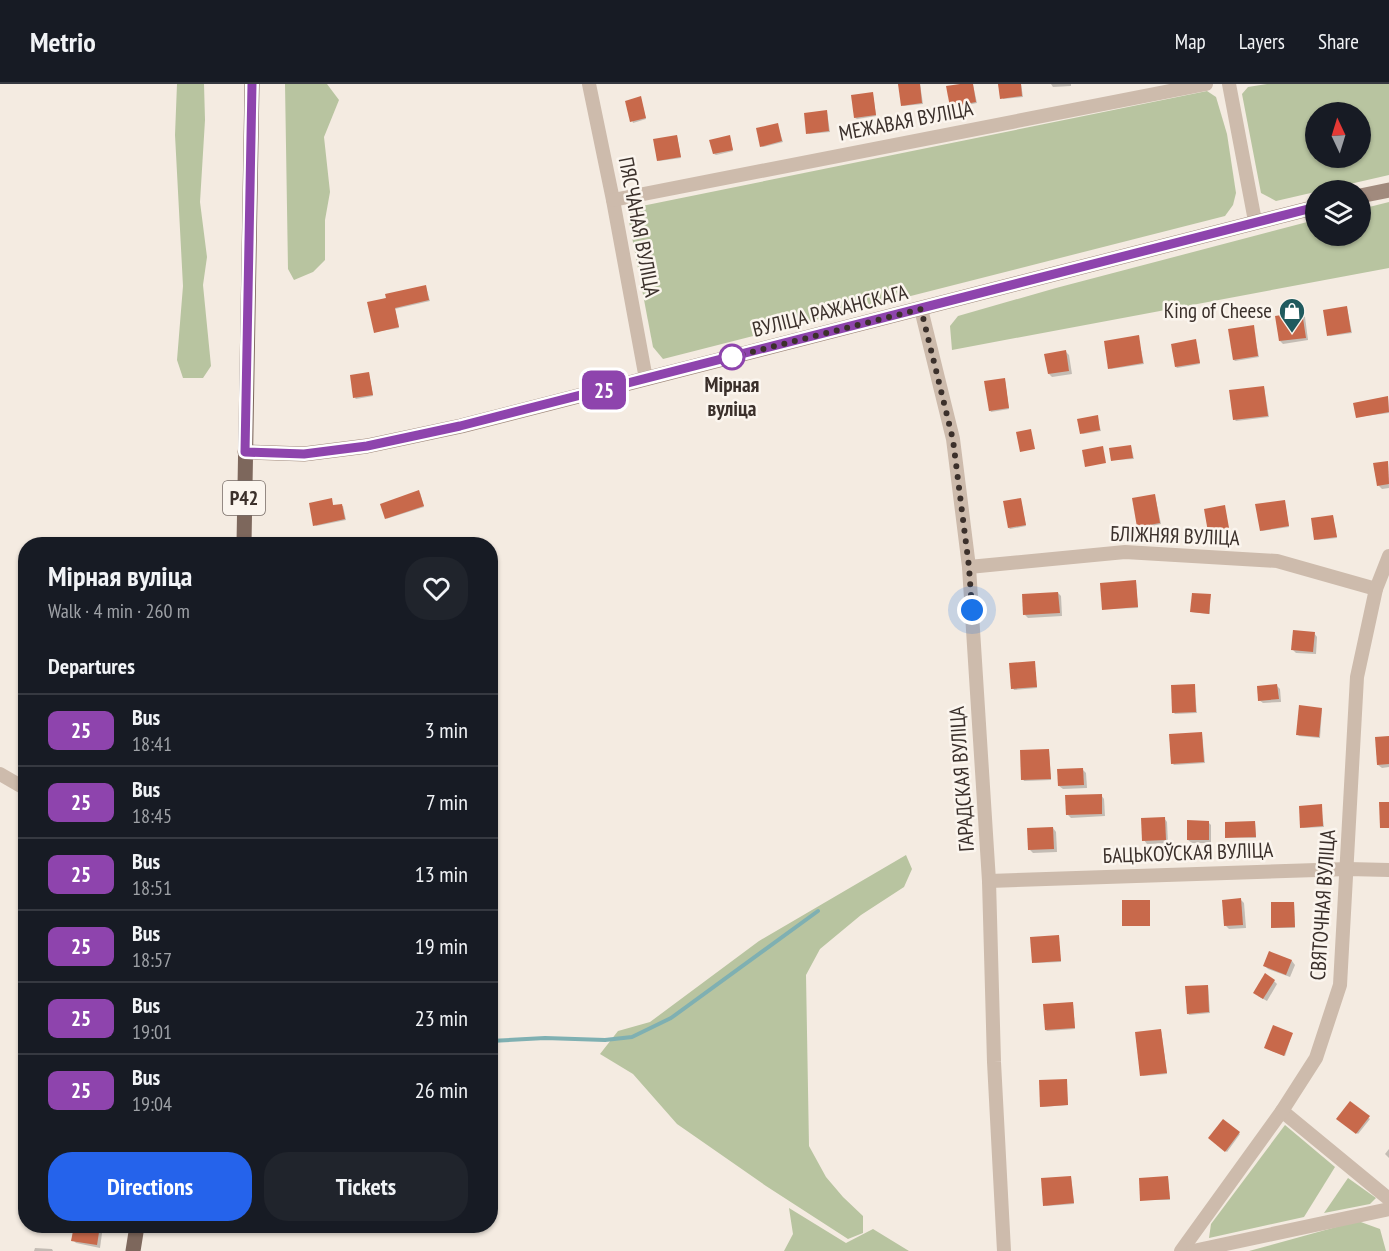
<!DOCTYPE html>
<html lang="en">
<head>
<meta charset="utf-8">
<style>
	body { margin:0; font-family:"PT Sans Narrow",sans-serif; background:#20242c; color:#f1f3f6; height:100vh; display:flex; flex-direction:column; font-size:22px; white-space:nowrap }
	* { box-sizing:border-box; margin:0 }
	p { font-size:20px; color:#9ea1a6 }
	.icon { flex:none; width:33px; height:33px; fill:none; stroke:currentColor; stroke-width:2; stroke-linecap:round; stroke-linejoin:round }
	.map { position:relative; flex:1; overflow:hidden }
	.drawer { position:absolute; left:18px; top:453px; width:480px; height:696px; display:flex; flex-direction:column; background:#171b24; border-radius:24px; box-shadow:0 2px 4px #0004 }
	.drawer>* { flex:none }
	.badge { padding:0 12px; border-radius:9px; font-size:21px; line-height:39px }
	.needle { width:39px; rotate:356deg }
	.tools { position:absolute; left:1305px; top:18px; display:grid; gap:12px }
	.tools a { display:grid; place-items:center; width:66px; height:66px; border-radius:50%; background:#171b24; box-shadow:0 2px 4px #0004; font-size:30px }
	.you { position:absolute; width:30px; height:30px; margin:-15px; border:4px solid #fff; border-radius:50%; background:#1a73e8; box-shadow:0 0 0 9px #1a73e833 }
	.map>.badge { position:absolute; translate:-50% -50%; box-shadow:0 0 0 3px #fff }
	h2 { padding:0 30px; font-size:22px; line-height:54px }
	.round { display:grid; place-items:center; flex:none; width:63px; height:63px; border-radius:24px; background:#20242c }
	.head { display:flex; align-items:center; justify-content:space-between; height:102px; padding:0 30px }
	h1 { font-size:28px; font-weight:700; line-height:45px }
	.button { display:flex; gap:12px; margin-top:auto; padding:12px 30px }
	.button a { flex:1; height:69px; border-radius:24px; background:#2563eb; color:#fff; font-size:24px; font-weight:700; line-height:69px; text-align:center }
	.button a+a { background:#20242c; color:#f1f3f6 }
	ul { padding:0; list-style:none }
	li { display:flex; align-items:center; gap:18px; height:72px; padding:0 30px; border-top:2px solid #363941 }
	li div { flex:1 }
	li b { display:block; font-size:22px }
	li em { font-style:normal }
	li .badge { min-width:66px; font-weight:700; text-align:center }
	header { display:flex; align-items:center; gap:36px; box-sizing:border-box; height:84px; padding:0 30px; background:#171b24; border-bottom:2px solid #363941 }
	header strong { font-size:28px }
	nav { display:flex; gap:33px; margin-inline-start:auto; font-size:21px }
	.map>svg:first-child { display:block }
	.green { fill:#b8c4a0; fill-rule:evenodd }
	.shadow { fill:#0003 }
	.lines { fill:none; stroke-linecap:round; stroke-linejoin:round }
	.stream { stroke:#7fb0b2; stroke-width:4 }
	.building { fill:#c8694b }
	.street { stroke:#cdbbac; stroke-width:14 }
	.secondary { stroke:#a18a7d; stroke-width:15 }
	.primary { stroke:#7d675c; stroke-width:15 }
	.line-casing { stroke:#fff; stroke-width:14 }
	.line { stroke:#8e44ad; stroke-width:9 }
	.walk { stroke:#3b302b; stroke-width:6; stroke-dasharray:0 10.8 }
	.stop-dot { fill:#fff; stroke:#8e44ad; stroke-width:3 }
	.labels { text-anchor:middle; stroke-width:5; stroke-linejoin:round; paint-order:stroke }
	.shield { fill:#fbf5ee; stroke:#756b66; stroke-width:1.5 }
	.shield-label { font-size:20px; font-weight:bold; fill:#3b302b }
	.street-label { font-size:21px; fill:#3b302b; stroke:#fbf5ee }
	.poi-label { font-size:21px; fill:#3b302b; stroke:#fbf5ee; text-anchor:end }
	.stop-label { font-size:21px; font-weight:bold; fill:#3b302b; stroke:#fbf5ee }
</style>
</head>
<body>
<header>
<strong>Metrio</strong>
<nav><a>Map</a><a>Layers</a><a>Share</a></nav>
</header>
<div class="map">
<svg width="1389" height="1167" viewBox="0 0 1389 1167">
	<rect width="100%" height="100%" fill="#f4ebe1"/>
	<g class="green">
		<polygon points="177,0 204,0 205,36 200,118 207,173 203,201 211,282 203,294 183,294 177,276 183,202 175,51"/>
		<polygon points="285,0 327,0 339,16 324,53 330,108 325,136 325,176 313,188 294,196 288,185"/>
		<path d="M1267,0H1389V91L1276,117L1261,109L1242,10L1248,3ZM1316,28H1360V74H1316Z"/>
		<polygon points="1207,7 1216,13 1227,50 1236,109 1233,121 1225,132 663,275 653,263 628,132 637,123"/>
		<polygon points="1389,118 1389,184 952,266 950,242 958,232 1056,204 1315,136 1316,152 1360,152 1361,125"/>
		<polygon points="906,771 912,785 904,803 861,831 820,865 806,891 809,1062 826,1093 843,1113 863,1132 863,1149 848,1155 766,1102 677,1040 633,990 600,970 618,947 650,938 759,857"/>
		<polygon points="1285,1041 1335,1083 1304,1133 1209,1154 1211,1140"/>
		<polygon points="1348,1094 1376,1114 1370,1120 1324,1129"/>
		<polygon points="789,1124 846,1159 873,1145 909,1167 784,1167 793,1150"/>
		<polygon points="1358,1137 1380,1145 1386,1167 1249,1167"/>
	</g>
	<g class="shadow">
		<polygon points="911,0 920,0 923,20 903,22"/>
		<polygon points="969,0 973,1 977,19 953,24 951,23"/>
		<polygon points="1000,0 1021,0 1023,13 1003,15"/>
		<polygon points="1051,0 1071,0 1071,2 1053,3"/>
		<polygon points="873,10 876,32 857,35 855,34"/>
		<polygon points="641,15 646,35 633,39 626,18"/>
		<polygon points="827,28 830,48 809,50 808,49"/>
		<polygon points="778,42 783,58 763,63 761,62"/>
		<polygon points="677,52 681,74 659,77 658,76"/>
		<polygon points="730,54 733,67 716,71 714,70"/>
		<polygon points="426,203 430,217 395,225 399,244 375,248 369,219"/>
		<polygon points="1347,224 1352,249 1330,252 1329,251"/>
		<polygon points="1302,230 1305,233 1308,256 1283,260 1280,257"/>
		<polygon points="1253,243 1259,273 1235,277 1234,276"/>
		<polygon points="1138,252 1144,280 1111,285 1109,284"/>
		<polygon points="1196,257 1200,280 1177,284 1176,283"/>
		<polygon points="1065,267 1069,271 1072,290 1052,293 1049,290"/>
		<polygon points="369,289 373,312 356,315 355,314"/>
		<polygon points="1005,296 1009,325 991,328 990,326"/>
		<polygon points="1264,303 1269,333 1236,337 1235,336"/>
		<polygon points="1388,314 1389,329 1357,333"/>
		<polygon points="1097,333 1101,347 1083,350 1081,349"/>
		<polygon points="1131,362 1134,375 1113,376"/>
		<polygon points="1388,379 1389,404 1382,405 1378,401"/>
		<polygon points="420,409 424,423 386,435"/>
		<polygon points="1155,412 1161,440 1140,444 1139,442"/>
		<polygon points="331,415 334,423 343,422 346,436 316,442 315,441"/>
		<polygon points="1021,416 1026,442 1010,445 1009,444"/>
		<polygon points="1285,419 1289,443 1262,447 1261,446"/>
		<polygon points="1224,422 1229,445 1211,448 1210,447"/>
		<polygon points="1333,433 1337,454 1317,456 1316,455"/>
		<polygon points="1136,498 1138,524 1104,525"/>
		<polygon points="1058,509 1061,512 1062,532 1028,534 1025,531"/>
		<polygon points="1210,512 1210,530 1191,528"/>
		<polygon points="1314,549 1317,553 1316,570 1296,569 1293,566"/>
		<polygon points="1034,579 1037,604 1014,606 1013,604"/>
		<polygon points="1194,602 1197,629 1175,630 1174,629"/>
		<polygon points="1277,602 1280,605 1281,618 1263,619 1259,616"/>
		<polygon points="1322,625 1320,654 1299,652 1298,651"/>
		<polygon points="1202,649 1205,679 1174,681 1173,680"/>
		<polygon points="1389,653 1389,683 1382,684 1378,681"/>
		<polygon points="1049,666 1051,696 1024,697 1023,695"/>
		<polygon points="1083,686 1086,689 1087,704 1063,705 1059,702"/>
		<polygon points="1101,711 1104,715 1105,732 1071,734 1068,731"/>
		<polygon points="1321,722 1324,743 1303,744 1302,743"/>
		<polygon points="1164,734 1167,738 1168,759 1147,760 1144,756"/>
		<polygon points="1208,738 1211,741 1211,759 1192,759 1188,756"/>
		<polygon points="1255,738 1256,754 1227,753"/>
		<polygon points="1053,744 1056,748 1057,768 1033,769 1030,766"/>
		<polygon points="1241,816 1244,819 1246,844 1229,845 1226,842"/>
		<polygon points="1294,819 1295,844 1273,844 1272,843"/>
		<polygon points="1058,853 1061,878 1035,879 1034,878"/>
		<polygon points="1270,869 1292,877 1295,881 1290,893 1268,885 1265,882"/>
		<polygon points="1274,897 1277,900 1267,917 1258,912"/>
		<polygon points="1208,902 1210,929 1189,931 1188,929"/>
		<polygon points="1073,920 1075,945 1047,947 1046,946"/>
		<polygon points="1161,946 1167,990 1143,992 1142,991"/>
		<polygon points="1292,950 1285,972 1267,965"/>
		<polygon points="1066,997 1068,1021 1042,1023 1041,1022"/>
		<polygon points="1350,1019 1370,1035 1358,1050 1338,1035"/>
		<polygon points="1223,1037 1240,1050 1227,1068 1210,1054"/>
		<polygon points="1389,1065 1389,1074 1385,1070"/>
		<polygon points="1071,1093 1074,1120 1046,1122 1045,1121"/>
		<polygon points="1168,1094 1170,1116 1142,1116"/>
		<polygon points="75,1142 103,1142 100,1164 76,1159 73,1156"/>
		<polygon points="35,1164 52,1165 53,1167 34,1167"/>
	</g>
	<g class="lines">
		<polyline class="stream" points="490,957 545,954 605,956 632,953 671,934 818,827"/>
	</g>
	<g class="building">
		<polygon points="898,0 920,0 922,19 901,22"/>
		<polygon points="960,0 973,0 976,18 950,23 946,2"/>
		<polygon points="998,0 1021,0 1022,12 1000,15"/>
		<polygon points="873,8 876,31 854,34 851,11"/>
		<polygon points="641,12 646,34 630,38 625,17"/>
		<polygon points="827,26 829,47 806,50 804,29"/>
		<polygon points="778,39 782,57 760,63 756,44"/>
		<polygon points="677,51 681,73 657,77 653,55"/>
		<polygon points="730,51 733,66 713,70 709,56"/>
		<polygon points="426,201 429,216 395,224 399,243 374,249 367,218 386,214 385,210"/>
		<polygon points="1347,222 1351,248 1327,252 1323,226"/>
		<polygon points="1302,228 1306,254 1279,257 1275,232"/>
		<polygon points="1254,241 1258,272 1233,276 1228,245"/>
		<polygon points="1139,251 1143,279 1108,285 1104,257"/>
		<polygon points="1196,255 1200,279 1175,283 1171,260"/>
		<polygon points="1066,266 1069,287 1048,290 1044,270"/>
		<polygon points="369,288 373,311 353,314 350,291"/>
		<polygon points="1005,294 1009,324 989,327 984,297"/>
		<polygon points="1264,302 1268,332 1233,336 1229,306"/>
		<polygon points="1388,312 1389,328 1356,334 1353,319"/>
		<polygon points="1098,331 1100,346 1080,350 1077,335"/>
		<polygon points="1031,345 1035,365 1020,368 1016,348"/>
		<polygon points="1131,361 1133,374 1111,377 1109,364"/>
		<polygon points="1103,362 1106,379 1085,383 1082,366"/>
		<polygon points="1388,377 1389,400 1377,402 1373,379"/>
		<polygon points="419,406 424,422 385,435 380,420"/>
		<polygon points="1155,410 1160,439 1137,443 1132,414"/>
		<polygon points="332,414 333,421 342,420 345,435 313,442 309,419"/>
		<polygon points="1021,414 1026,441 1008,444 1003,417"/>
		<polygon points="1285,416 1289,442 1260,447 1255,420"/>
		<polygon points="1225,421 1229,444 1208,448 1204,425"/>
		<polygon points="1333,431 1337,453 1314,456 1311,434"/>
		<polygon points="1136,496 1138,523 1102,526 1100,499"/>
		<polygon points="1058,508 1060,529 1023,531 1022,510"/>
		<polygon points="1192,509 1211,510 1209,530 1190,528"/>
		<polygon points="1293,546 1315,548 1313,568 1291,566"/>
		<polygon points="1035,577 1037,603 1011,605 1009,579"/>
		<polygon points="1195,600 1196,628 1172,629 1171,601"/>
		<polygon points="1277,600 1279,615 1258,617 1257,602"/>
		<polygon points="1299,621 1322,624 1319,653 1296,651"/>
		<polygon points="1202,648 1204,678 1171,680 1169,650"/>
		<polygon points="1389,652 1389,680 1377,681 1375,653"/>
		<polygon points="1049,665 1051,695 1021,696 1020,666"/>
		<polygon points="1083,684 1084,701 1058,702 1057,685"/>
		<polygon points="1102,710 1102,730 1066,731 1065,711"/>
		<polygon points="1379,718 1389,718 1389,744 1380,744"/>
		<polygon points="1322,720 1323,742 1300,744 1299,722"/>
		<polygon points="1165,733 1166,756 1142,757 1141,734"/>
		<polygon points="1187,736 1209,737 1209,756 1187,756"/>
		<polygon points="1255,737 1256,753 1225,754 1225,738"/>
		<polygon points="1053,743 1054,765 1028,766 1027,744"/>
		<polygon points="1241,814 1243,841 1224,842 1222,816"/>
		<rect x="1122" y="816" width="28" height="26"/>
		<polygon points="1271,818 1294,818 1295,843 1271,844"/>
		<polygon points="1059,851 1061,877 1032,879 1030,853"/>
		<polygon points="1269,867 1292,876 1286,891 1263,882"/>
		<polygon points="1265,889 1275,896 1263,915 1253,909"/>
		<polygon points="1208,901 1209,928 1187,930 1185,902"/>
		<polygon points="1073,918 1075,944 1045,946 1043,920"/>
		<polygon points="1273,941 1293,949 1284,972 1264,964"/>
		<polygon points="1161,945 1167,989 1140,992 1135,948"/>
		<polygon points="1067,995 1068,1021 1040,1023 1039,996"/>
		<polygon points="1350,1017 1370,1032 1356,1050 1336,1035"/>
		<polygon points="1223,1035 1240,1048 1225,1068 1208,1054"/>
		<polygon points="1071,1092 1074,1119 1043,1122 1041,1094"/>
		<polygon points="1168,1092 1170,1115 1140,1117 1139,1094"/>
		<polygon points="74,1142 100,1142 97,1161 71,1157"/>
	</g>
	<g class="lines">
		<g class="street">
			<polyline points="589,0 613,116 646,295"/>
			<polyline points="1229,0 1255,137"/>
			<polyline points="613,116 1206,0"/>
			<polyline points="921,225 953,355 969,483 989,797 994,978 1004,1167"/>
			<polyline points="969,483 1125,468 1277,477 1376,505"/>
			<polyline points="0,690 26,705"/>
			<polyline points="989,797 1348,785 1389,786"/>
			<polyline points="1282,1027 1389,1115"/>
			<polyline points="1181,1167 1282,1027 1316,974 1340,901 1357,593 1376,505 1389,472"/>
			<polyline points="1193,1167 1389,1125"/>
		</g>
		<g class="secondary">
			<polyline points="1360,112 1389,106"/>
			<polyline points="245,368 304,370 367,362 461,342 1316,123"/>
		</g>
		<g class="primary">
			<polyline points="244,460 252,0"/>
			<polyline points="133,1167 137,1142"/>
		</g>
	</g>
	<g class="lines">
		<g class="line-casing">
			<polyline id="line" points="252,0 245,368 304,370 367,362 460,342 1316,123"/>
		</g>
		<use href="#line" class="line"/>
		<polyline class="walk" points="732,273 921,225 953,356 969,483 972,526"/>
	</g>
	<defs>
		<g id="shop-pin" transform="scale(1.35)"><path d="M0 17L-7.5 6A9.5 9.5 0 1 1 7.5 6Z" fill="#1f5a5e" stroke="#fbf5ee"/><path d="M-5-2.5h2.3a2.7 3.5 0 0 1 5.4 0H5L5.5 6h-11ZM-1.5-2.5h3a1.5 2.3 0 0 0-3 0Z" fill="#fff"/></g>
	</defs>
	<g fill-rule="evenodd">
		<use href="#shop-pin" x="1292" y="227"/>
	</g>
	<circle class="stop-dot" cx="732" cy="273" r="12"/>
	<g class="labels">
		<rect class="shield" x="223" y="397" width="42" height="34" rx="4.5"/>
		<g class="shield-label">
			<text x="244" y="421">Р42</text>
		</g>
		<g class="street-label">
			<text transform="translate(906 37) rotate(-11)" y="7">МЕЖАВАЯ ВУЛІЦА</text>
			<text transform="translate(639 143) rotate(79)" y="7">ПЯСЧАНАЯ ВУЛІЦА</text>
			<text transform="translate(830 227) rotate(-14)" y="7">ВУЛІЦА РАЖАНСКАГА</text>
			<text transform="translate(1175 452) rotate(2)" y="7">БЛІЖНЯЯ ВУЛІЦА</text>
			<text transform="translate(962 695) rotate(-94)" y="7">ГАРАДСКАЯ ВУЛІЦА</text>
			<text transform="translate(1188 769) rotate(-2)" y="7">БАЦЬКОЎСКАЯ ВУЛІЦА</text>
			<text transform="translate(1323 821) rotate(-86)" y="7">СВЯТОЧНАЯ ВУЛІЦА</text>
		</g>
		<g class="poi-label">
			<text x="1272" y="234">King of Cheese</text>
		</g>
		<g class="stop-label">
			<text x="732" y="308">Мірная<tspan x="732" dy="24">вуліца</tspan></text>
		</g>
	</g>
</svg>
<div class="tools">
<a><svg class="needle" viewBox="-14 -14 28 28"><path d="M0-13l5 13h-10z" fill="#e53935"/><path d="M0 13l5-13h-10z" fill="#9ea1a6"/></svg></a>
<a><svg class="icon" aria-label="layers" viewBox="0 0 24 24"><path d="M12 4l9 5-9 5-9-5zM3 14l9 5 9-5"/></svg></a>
</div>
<div class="you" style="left:972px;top:526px"></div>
<b class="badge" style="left:604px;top:306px;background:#8e44ad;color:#fff">25</b>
<section class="drawer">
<div class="head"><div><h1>Мірная вуліца</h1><p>Walk · 4 min · 260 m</p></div><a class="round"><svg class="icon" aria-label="heart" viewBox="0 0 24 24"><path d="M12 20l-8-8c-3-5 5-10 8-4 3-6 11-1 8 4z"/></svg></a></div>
<h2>Departures</h2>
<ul>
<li><span class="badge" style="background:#8e44ad;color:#fff">25</span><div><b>Bus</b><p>18:41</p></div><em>3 min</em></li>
<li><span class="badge" style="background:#8e44ad;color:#fff">25</span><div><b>Bus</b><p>18:45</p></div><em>7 min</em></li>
<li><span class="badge" style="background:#8e44ad;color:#fff">25</span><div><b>Bus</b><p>18:51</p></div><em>13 min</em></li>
<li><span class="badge" style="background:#8e44ad;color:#fff">25</span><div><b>Bus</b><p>18:57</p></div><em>19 min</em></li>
<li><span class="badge" style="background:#8e44ad;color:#fff">25</span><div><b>Bus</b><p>19:01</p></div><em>23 min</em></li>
<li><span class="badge" style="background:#8e44ad;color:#fff">25</span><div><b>Bus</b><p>19:04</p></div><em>26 min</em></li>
</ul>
<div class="button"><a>Directions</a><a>Tickets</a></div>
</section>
</div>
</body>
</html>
